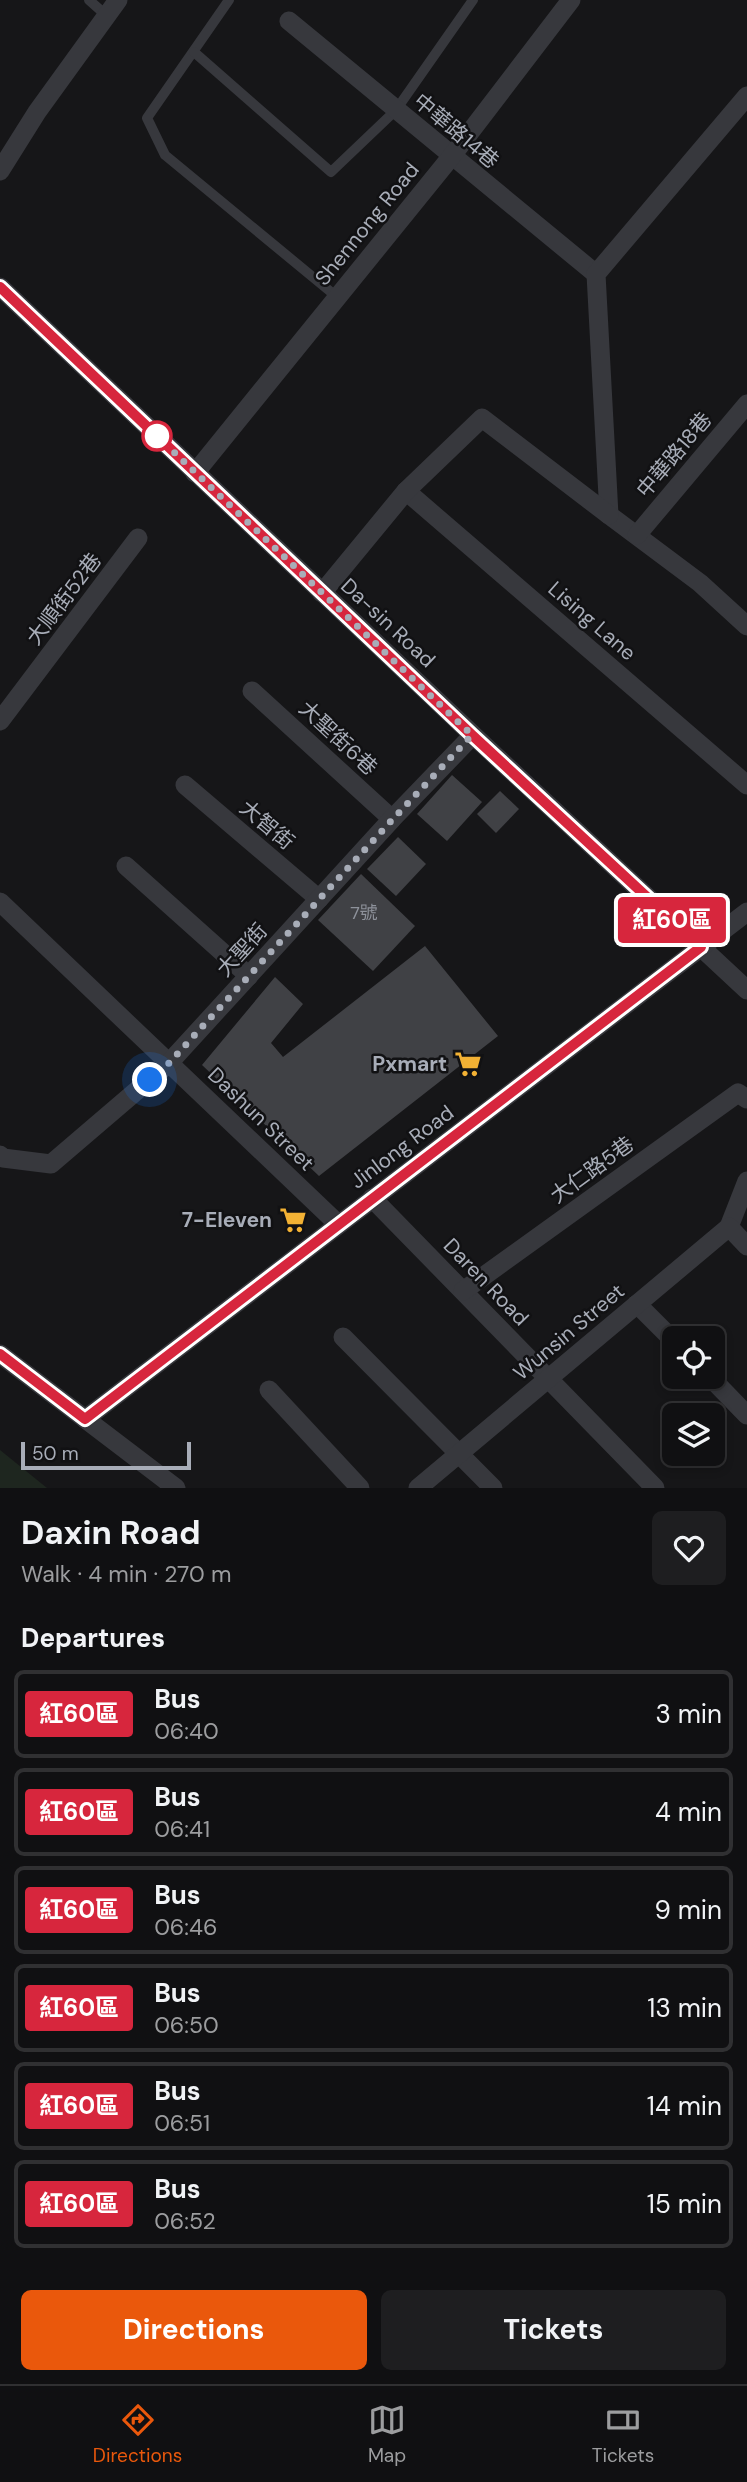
<!DOCTYPE html>
<html lang="en">
<head>
<meta charset="utf-8">
<style>
	body { margin:0; font-family:"DM Sans","Noto Sans TC",sans-serif; background:#1e1e20; color:#f1f3f6; height:100vh; display:flex; flex-direction:column; font-size:26px; white-space:nowrap }
	* { box-sizing:border-box; margin:0 }
	p { font-size:23px; color:#9c9d9f }
	.icon { flex:none; width:38px; height:38px; fill:none; stroke:currentColor; stroke-width:2; stroke-linecap:round; stroke-linejoin:round }
	.map { position:relative; height:1488px; overflow:hidden }
	.details { display:flex; flex-direction:column; background:#101012; flex:1 }
	.details>* { flex:none }
	.badge { padding:0 14px; border-radius:5px; font-size:24px; line-height:46px }
	.tools { position:absolute; left:662px; top:1326px; display:grid; gap:14px }
	.tools a { display:grid; place-items:center; width:63px; height:63px; border-radius:10px; background:#101012; box-shadow:0 4px 10px #0003,0 0 0 2px #303032; font-size:35px }
	.scale { position:absolute; left:21px; bottom:18px; width:170px; box-sizing:border-box; padding-left:7px; border:4px solid #a8adb8; border-top:0; font-size:19px; line-height:24px; white-space:nowrap; color:#a8adb8; -webkit-text-stroke:5px #111113; paint-order:stroke }
	.you { position:absolute; width:35px; height:35px; margin:-18px; border:5px solid #fff; border-radius:50%; background:#1a73e8; box-shadow:0 0 0 10px #1a73e833 }
	.map>.badge { position:absolute; translate:-50% -50%; box-shadow:0 0 0 4px #fff }
	h2 { padding:0 21px; font-size:26px; line-height:63px }
	.round { display:grid; place-items:center; flex:none; width:74px; height:74px; border-radius:10px; background:#1e1e20 }
	.head { display:flex; align-items:center; justify-content:space-between; height:119px; padding:0 21px }
	h1 { font-size:33px; font-weight:700; line-height:52px }
	.button { display:flex; gap:14px; margin-top:auto; padding:14px 21px }
	.button a { flex:1; height:80px; border-radius:10px; background:#ea580c; color:#fff; font-size:28px; font-weight:700; line-height:80px; text-align:center }
	.button a+a { background:#1e1e20; color:#f1f3f6 }
	ul { padding:0; list-style:none }
	li { display:flex; align-items:center; gap:21px; height:88px; margin:0 14px 10px; padding:0 7px; border:4px solid #303032; border-radius:10px }
	li div { flex:1 }
	li b { display:block; font-size:26px }
	li em { font-style:normal }
	li .badge { min-width:77px; font-weight:700; text-align:center }
	.tabs { display:flex; justify-content:space-around; align-items:center; height:98px; border-top:2px solid #303032; background:#101012; font-size:19px; color:#9c9d9f }
	.tabs a { display:grid; justify-items:center; gap:4px }
	.tabs .on { color:#ea580c }
	.map>svg:first-child { display:block }
	.green { fill:#1e261f }
	.building { fill:#404145 }
	.lines { fill:none; stroke-linecap:round; stroke-linejoin:round }
	.lane { stroke:#37383d; stroke-width:10 }
	.street { stroke:#37383d; stroke-width:19 }
	.line-casing { stroke:#fff; stroke-width:16 }
	.line { stroke:#d7263d; stroke-width:10 }
	.walk { stroke:#a8adb8; stroke-width:7; stroke-dasharray:0 12.6 }
	.stop-dot { fill:#fff; stroke:#d7263d; stroke-width:3.5 }
	.labels { text-anchor:middle; stroke-width:5; stroke-linejoin:round; paint-order:stroke }
	.number-label { font-size:18px; fill:#8e929b }
	.street-label { font-size:21px; fill:#a8adb8; stroke:#111113 }
	.poi-label { font-size:21px; font-weight:bold; fill:#a8adb8; stroke:#111113; text-anchor:end }
</style>
</head>
<body>
<div class="map">
<svg width="747" height="1488" viewBox="0 0 747 1488">
	<rect width="100%" height="100%" fill="#161618"/>
	<polygon class="green" points="0,1450 47,1488 0,1488"/>
	<g class="building">
		<polygon points="452,775 482,802 447,841 417,814"/>
		<polygon points="500,791 519,809 496,833 477,814"/>
		<polygon points="398,837 426,864 396,896 367,869"/>
		<polygon points="361,874 415,926 373,971 318,920"/>
		<polygon points="425,946 498,1036 319,1176 202,1065 275,977 303,1004 271,1043 283,1057"/>
	</g>
	<g class="lines">
		<g class="lane">
			<polyline points="89,0 107,16"/>
			<polyline points="229,0 147,118 165,155 337,297"/>
			<polyline points="194,52 331,172 396,110 473,0"/>
		</g>
		<g class="street">
			<polyline points="289,21 596,274"/>
			<polyline points="747,96 596,274 609,515 700,583 747,626"/>
			<polyline points="0,171 37,112 118,0"/>
			<polyline points="0,287 473,735 747,990"/>
			<polyline points="195,473 451,157 571,0"/>
			<polyline points="406,491 747,785"/>
			<polyline points="637,535 747,404"/>
			<polyline points="322,593 406,491 482,418 609,515"/>
			<polyline points="252,691 392,819"/>
			<polyline points="0,721 138,538"/>
			<polyline points="185,785 319,899"/>
			<polyline points="126,866 249,976"/>
			<polyline points="0,902 338,1224"/>
			<polyline points="0,1155 3,1158 51,1164 169,1063 392,819 473,735"/>
			<polyline points="372,1198 655,1488"/>
			<polyline points="729,1227 747,1181"/>
			<polyline points="463,1291 738,1093 747,1099"/>
			<polyline points="637,1304 674,1341"/>
			<polyline points="343,1337 493,1488"/>
			<polyline points="0,1354 176,1488"/>
			<polyline points="710,1377 747,1415"/>
			<polyline points="269,1390 360,1488"/>
			<polyline points="85,1419 747,912"/>
			<polyline points="418,1488 729,1227 747,1246"/>
		</g>
	</g>
	<g class="lines">
		<g class="line-casing">
			<polyline id="line" points="0,287 472,735 701,947 85,1419 0,1354"/>
		</g>
		<use href="#line" class="line"/>
		<polyline class="walk" points="150,1080 169,1063 392,820 472,735 157,436"/>
	</g>
	<defs>
		<g id="supermarket-bare" transform="scale(2.1)"><path d="M-6-5.5h2.5l.6 2H6L4.5 2H-2.5L-4.4-4H-6ZM-1.5 3.2a1.3 1.3 0 1 0 .1 0ZM3 3.2a1.3 1.3 0 1 0 .1 0Z" fill="#f2b134" stroke="#111113" stroke-width="2.5" paint-order="stroke"/></g>
	</defs>
	<g fill-rule="evenodd">
		<use href="#supermarket-bare" x="468" y="1064"/>
		<use href="#supermarket-bare" x="293" y="1220"/>
	</g>
	<circle class="stop-dot" cx="157" cy="436" r="14"/>
	<g class="labels">
		<g class="number-label">
			<text x="364" y="919">7號</text>
		</g>
		<g class="street-label">
			<text transform="translate(456 131) rotate(40)" y="7">中華路14巷</text>
			<text transform="translate(367 224) rotate(-51)" y="7">Shennong Road</text>
			<text transform="translate(674 455) rotate(-50)" y="7">中華路18巷</text>
			<text transform="translate(64 599) rotate(-53)" y="7">大順街52巷</text>
			<text transform="translate(592 621) rotate(41)" y="7">Lising Lane</text>
			<text transform="translate(388 623) rotate(43)" y="7">Da-sin Road</text>
			<text transform="translate(338 738) rotate(43)" y="7">大聖街6巷</text>
			<text transform="translate(267 825) rotate(40)" y="7">大智街</text>
			<text transform="translate(242 950) rotate(-48)" y="7">大聖街</text>
			<text transform="translate(261 1119) rotate(44)" y="7">Dashun Street</text>
			<text transform="translate(402 1147) rotate(-37)" y="7">Jinlong Road</text>
			<text transform="translate(592 1170) rotate(-36)" y="7">大仁路5巷</text>
			<text transform="translate(486 1282) rotate(46)" y="7">Daren Road</text>
			<text transform="translate(569 1332) rotate(-40)" y="7">Wunsin Street</text>
		</g>
		<g class="poi-label">
			<text x="447" y="1071">Pxmart</text>
			<text x="272" y="1227">7-Eleven</text>
		</g>
	</g>
</svg>
<div class="tools">
<a><svg class="icon" aria-label="locate" viewBox="0 0 24 24"><circle cx="12" cy="12" r="6"/><path d="M12 2v4M12 18v4M2 12h4M18 12h4"/></svg></a>
<a><svg class="icon" aria-label="layers" viewBox="0 0 24 24"><path d="M12 4l9 5-9 5-9-5zM3 14l9 5 9-5"/></svg></a>
</div>
<div class="scale">50 m</div>
<div class="you" style="left:150px;top:1080px"></div>
<b class="badge" style="left:672px;top:920px;background:#d7263d;color:#fff">紅60區</b>
</div>
<section class="details">
<div class="head"><div><h1>Daxin Road</h1><p>Walk · 4 min · 270 m</p></div><a class="round"><svg class="icon" aria-label="heart" viewBox="0 0 24 24"><path d="M12 20l-8-8c-3-5 5-10 8-4 3-6 11-1 8 4z"/></svg></a></div>
<h2>Departures</h2>
<ul>
<li><span class="badge" style="background:#d7263d;color:#fff">紅60區</span><div><b>Bus</b><p>06:40</p></div><em>3 min</em></li>
<li><span class="badge" style="background:#d7263d;color:#fff">紅60區</span><div><b>Bus</b><p>06:41</p></div><em>4 min</em></li>
<li><span class="badge" style="background:#d7263d;color:#fff">紅60區</span><div><b>Bus</b><p>06:46</p></div><em>9 min</em></li>
<li><span class="badge" style="background:#d7263d;color:#fff">紅60區</span><div><b>Bus</b><p>06:50</p></div><em>13 min</em></li>
<li><span class="badge" style="background:#d7263d;color:#fff">紅60區</span><div><b>Bus</b><p>06:51</p></div><em>14 min</em></li>
<li><span class="badge" style="background:#d7263d;color:#fff">紅60區</span><div><b>Bus</b><p>06:52</p></div><em>15 min</em></li>
</ul>
<div class="button"><a>Directions</a><a>Tickets</a></div>
</section>
<nav class="tabs">
<a class="on"><svg class="icon" aria-label="directions" viewBox="0 0 24 24"><path d="M12 3l9 9-9 9-9-9zM9 14v-3h6M13 9l2 2-2 2"/></svg>Directions</a>
<a><svg class="icon" aria-label="map" viewBox="0 0 24 24"><path d="M3 6l6-2 6 2 6-2v14l-6 2-6-2-6 2zM9 4v14M15 6v14"/></svg>Map</a>
<a><svg class="icon" aria-label="tickets" viewBox="0 0 24 24"><path d="M3 7h18v10H3zM15 7v10"/></svg>Tickets</a>
</nav>
</body>
</html>
